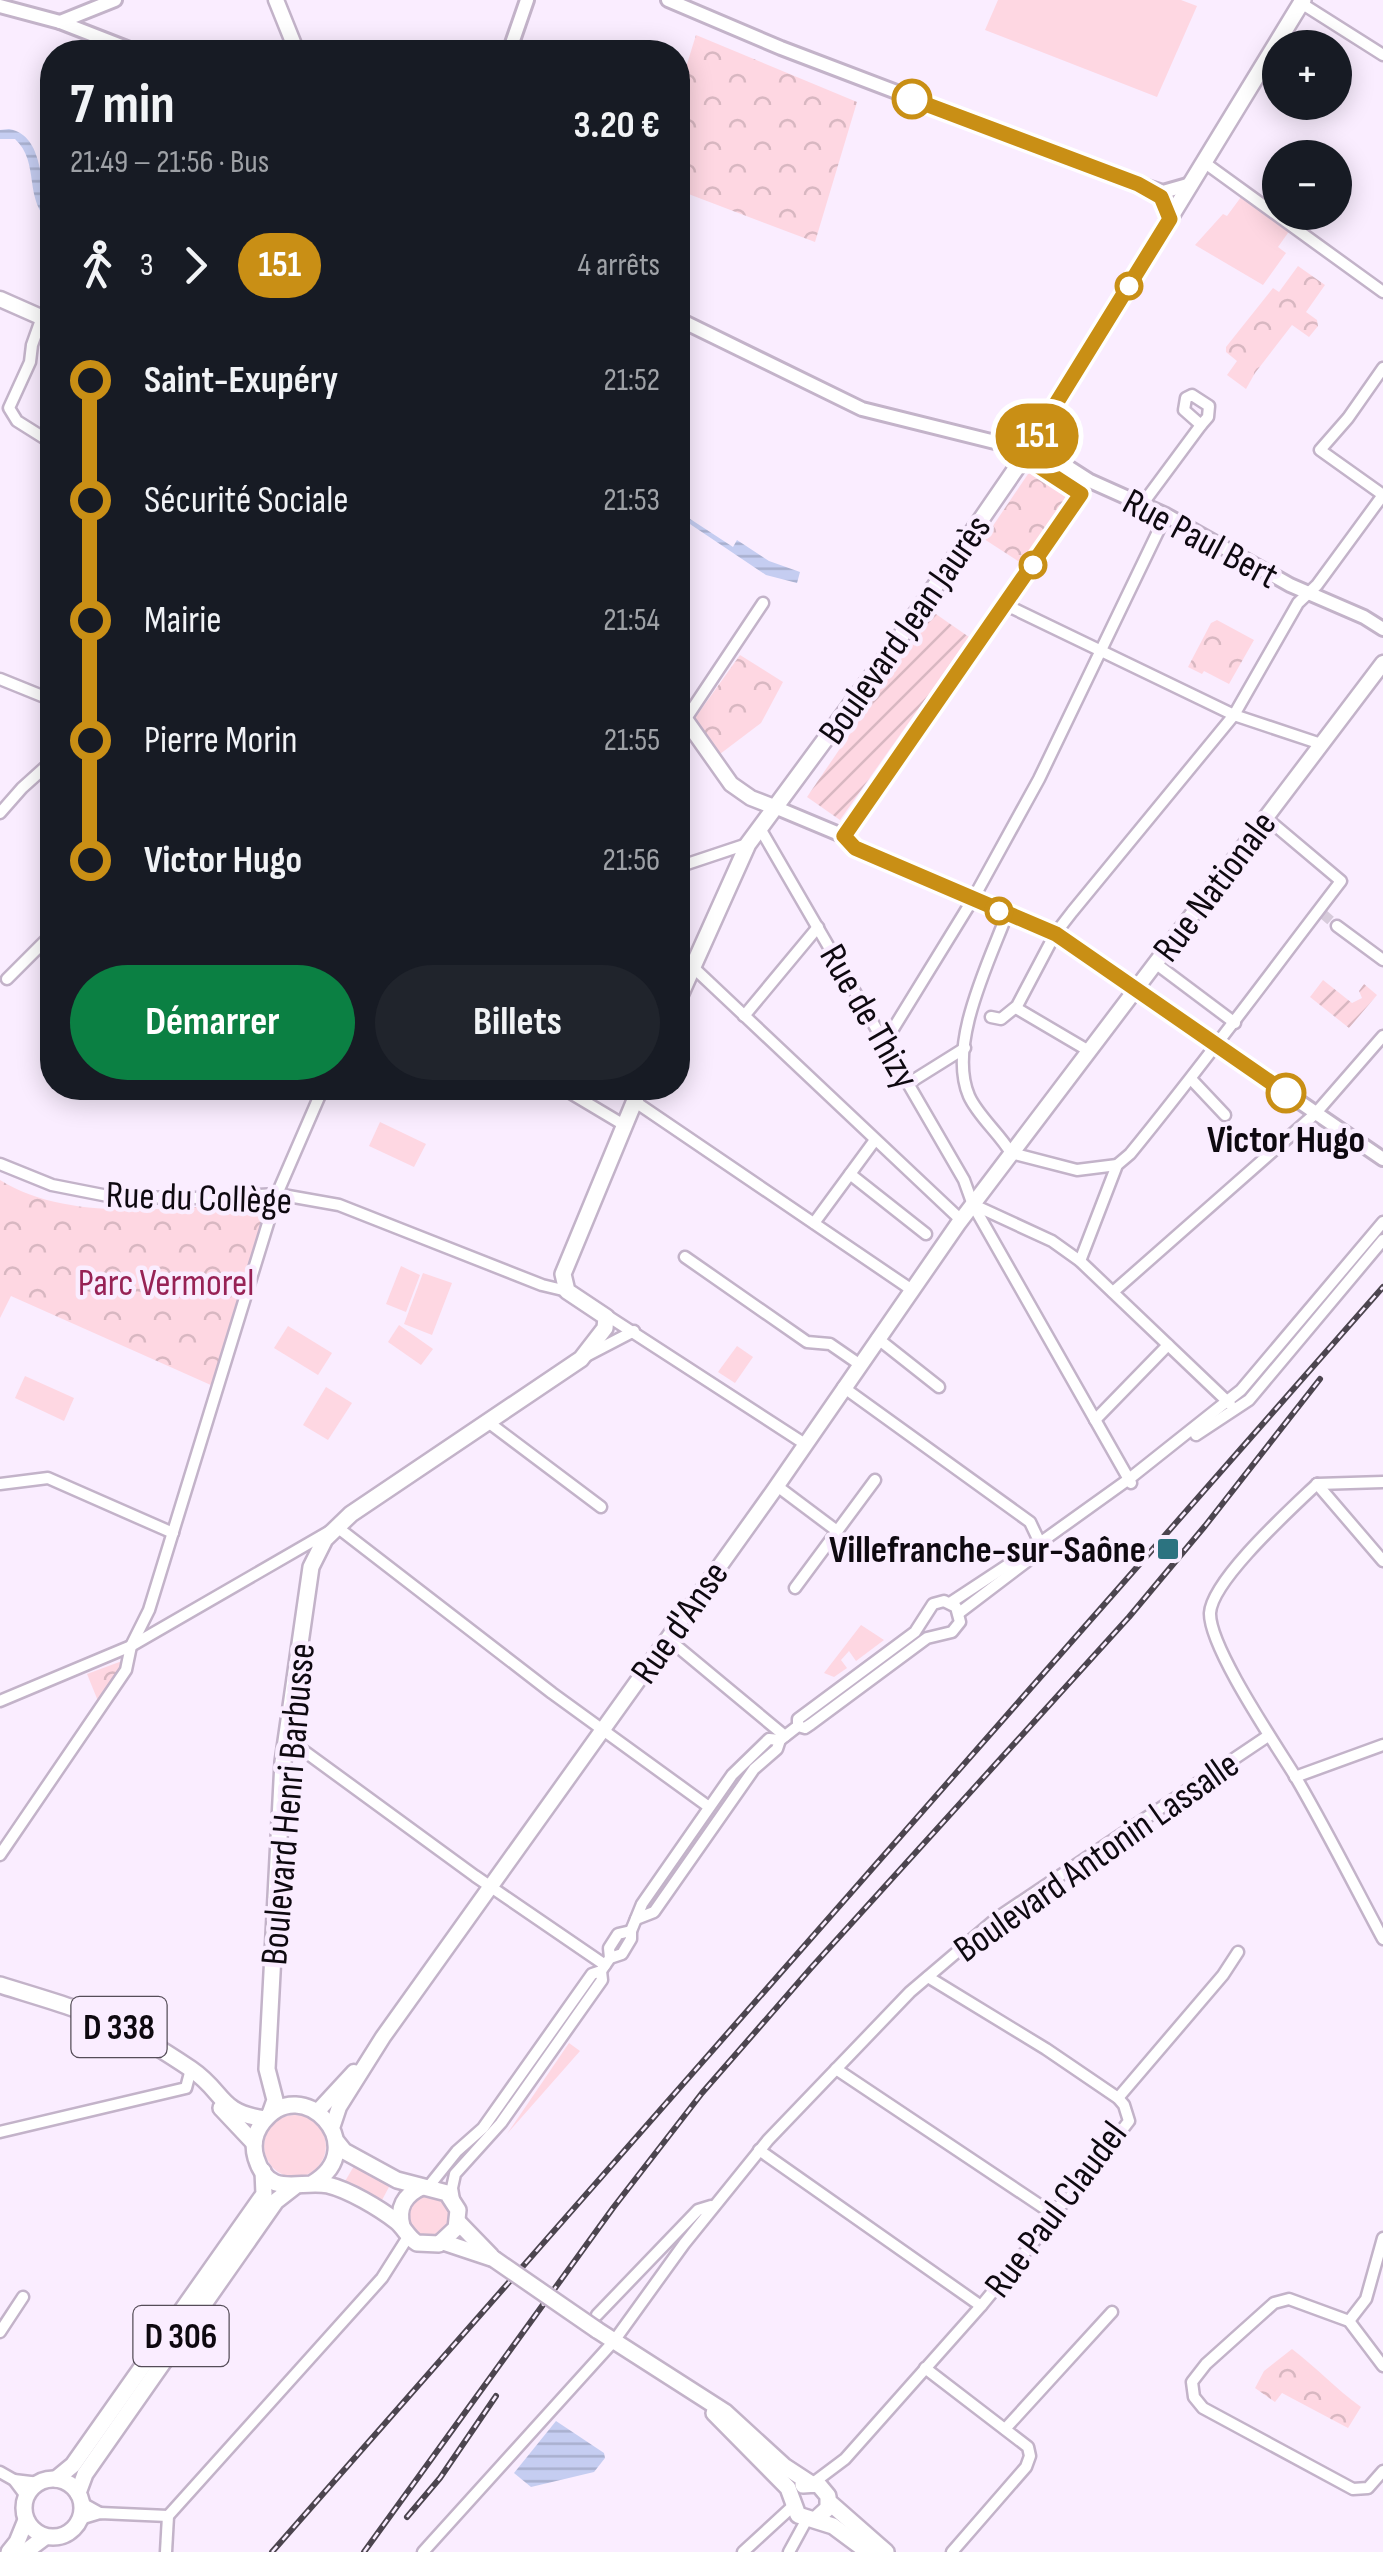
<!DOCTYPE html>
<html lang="fr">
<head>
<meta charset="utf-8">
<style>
	body { margin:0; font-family:"Sofia Sans Condensed",sans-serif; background:#20242c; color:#f1f3f6; height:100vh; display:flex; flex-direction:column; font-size:38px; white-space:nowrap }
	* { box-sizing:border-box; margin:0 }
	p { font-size:32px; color:#9ea1a6 }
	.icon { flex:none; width:55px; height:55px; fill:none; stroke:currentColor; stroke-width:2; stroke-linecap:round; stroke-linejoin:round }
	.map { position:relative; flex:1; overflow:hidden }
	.drawer { position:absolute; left:40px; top:40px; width:650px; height:1060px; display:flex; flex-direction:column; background:#171b24; border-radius:40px; box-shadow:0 5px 25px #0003 }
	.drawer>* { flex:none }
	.badge { padding:0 20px; border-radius:32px; font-size:35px; line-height:65px }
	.buttons { position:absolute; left:1262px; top:30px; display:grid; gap:20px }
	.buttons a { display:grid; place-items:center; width:90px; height:90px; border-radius:50%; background:#171b24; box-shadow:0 5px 25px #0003; font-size:50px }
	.map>.badge { position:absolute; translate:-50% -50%; box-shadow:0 0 0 5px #fff }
	.legs { display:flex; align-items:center; gap:15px; height:110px; padding:0 30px; font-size:32px }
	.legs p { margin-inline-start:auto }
	.head { display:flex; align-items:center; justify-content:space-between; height:170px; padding:0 30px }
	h1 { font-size:55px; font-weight:700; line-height:75px }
	.button { display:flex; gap:20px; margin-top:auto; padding:20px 30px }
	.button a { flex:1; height:115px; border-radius:60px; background:#0b8043; color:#fff; font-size:40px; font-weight:700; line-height:115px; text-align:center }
	.button a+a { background:#20242c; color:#f1f3f6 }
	ul { padding:0 30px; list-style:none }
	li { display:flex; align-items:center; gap:35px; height:120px; font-size:38px }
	li i { display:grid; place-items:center; width:15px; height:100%; margin:0 12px; background:currentColor }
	li i::after { content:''; width:25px; height:25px; margin:-12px; border:8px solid; border-radius:50%; background:#171b24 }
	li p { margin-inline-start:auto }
	li:first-child i { background:linear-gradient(#0000 50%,currentColor 0) }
	li:last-child i { background:linear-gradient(currentColor 50%,#0000 0) }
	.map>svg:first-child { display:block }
	.grass { fill:#fed7e2 }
	.forest { fill:url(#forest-crowns) }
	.garden { fill:url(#garden-furrows) }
	.water { fill:url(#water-rules) }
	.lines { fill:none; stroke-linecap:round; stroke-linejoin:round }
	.minor-tunnel { stroke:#d7cbdb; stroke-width:10; stroke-dasharray:10 5; stroke-linecap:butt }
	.minor-casing { stroke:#c3b3c9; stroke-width:15 }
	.tertiary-casing { stroke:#c3b3c9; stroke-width:18 }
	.secondary-casing { stroke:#c3b3c9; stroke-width:19 }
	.primary-casing { stroke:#c3b3c9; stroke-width:20 }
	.minor { stroke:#fff; stroke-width:10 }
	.tertiary { stroke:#fff; stroke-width:12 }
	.secondary { stroke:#fff; stroke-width:14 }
	.primary { stroke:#fff; stroke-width:15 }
	.rail-casing { stroke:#4c454f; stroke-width:6 }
	.rail { stroke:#faedff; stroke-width:2.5; stroke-dasharray:8; stroke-linecap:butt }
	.primary-bridge-casing { stroke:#c3b3c9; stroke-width:20; stroke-linecap:butt }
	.primary-bridge { stroke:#fff; stroke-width:15 }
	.line-1-casing { stroke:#fff; stroke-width:22 }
	.line-1 { stroke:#c98f15; stroke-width:15 }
	.stop-1-dot { fill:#fff; stroke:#c98f15; stroke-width:5 }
	.poi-dot { fill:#2c7380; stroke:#faedff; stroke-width:4 }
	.labels { text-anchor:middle; stroke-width:9; stroke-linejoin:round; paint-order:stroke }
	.shield { fill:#faedff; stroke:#554d58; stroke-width:2.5 }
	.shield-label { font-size:35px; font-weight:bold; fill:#0e0910 }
	.street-label { font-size:38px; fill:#0e0910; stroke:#faedff }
	.stop-label { font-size:38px; font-weight:bold; fill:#0e0910; stroke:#faedff }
	.park-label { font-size:38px; fill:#972255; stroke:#faedff }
	.poi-label { font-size:38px; font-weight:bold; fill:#0e0910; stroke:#faedff; text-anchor:end }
</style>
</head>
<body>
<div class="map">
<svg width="1383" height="2552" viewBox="0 0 1383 2552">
	<defs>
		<pattern id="forest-crowns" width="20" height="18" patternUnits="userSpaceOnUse" patternTransform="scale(2.5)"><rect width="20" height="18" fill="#fed7e2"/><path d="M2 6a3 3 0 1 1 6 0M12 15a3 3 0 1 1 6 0" fill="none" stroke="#d8b7c1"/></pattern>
		<pattern id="garden-furrows" width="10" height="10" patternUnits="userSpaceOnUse" patternTransform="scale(2.5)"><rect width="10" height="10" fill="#fed7e2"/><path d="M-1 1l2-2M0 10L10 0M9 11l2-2" fill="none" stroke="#d8b7c1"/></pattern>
		<pattern id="water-rules" width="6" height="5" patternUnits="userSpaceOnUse" patternTransform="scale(2.5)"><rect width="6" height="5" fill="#c5cdf1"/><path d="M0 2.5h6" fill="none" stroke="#a8afce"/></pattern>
	</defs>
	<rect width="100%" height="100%" fill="#faedff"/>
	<g class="grass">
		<polygon points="998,0 1181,0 1197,6 1157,97 985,30"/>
		<polygon points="1241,197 1290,230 1278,247 1286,253 1263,285 1195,245 1223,214 1227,216"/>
		<polygon points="380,1122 426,1144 414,1167 369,1146"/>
		<polygon points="401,1266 420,1275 406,1312 386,1304"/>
		<polygon points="423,1273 452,1283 432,1335 404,1324"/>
		<polygon points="399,1325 433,1349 421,1365 388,1342"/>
		<polygon points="288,1326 332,1353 318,1375 274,1348"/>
		<polygon points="737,1346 753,1357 735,1383 718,1372"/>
		<polygon points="25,1376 74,1398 64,1421 15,1398"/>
		<polygon points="326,1387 352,1403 328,1440 303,1425"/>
		<polygon points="861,1625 884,1640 856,1661 849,1651 841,1660 847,1668 834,1677 824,1673"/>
		<polygon points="569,2043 580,2051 507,2134"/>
		<circle cx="295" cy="2146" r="31"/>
		<polygon points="354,2166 390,2185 381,2202 344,2183"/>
		<circle cx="429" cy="2216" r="21"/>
	</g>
	<g class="forest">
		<polygon points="696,35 857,102 815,242 678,190 678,93"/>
		<polygon points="1298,266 1325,285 1306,312 1317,320 1318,326 1309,337 1292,325 1255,373 1246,389 1227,375 1237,361 1226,352 1226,347 1273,288 1279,292"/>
		<polygon points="1038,472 1065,491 1066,497 1021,563 984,539 1028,474"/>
		<polygon points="1217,620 1254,640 1229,684 1204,671 1202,674 1188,667 1211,623"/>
		<polygon points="740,655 783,682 761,723 720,754 695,718"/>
		<path d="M0,1180C72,1225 180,1206 262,1203L268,1209L213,1386L11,1296L0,1318Z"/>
		<polygon points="122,1661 124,1662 100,1706 87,1674"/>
		<path d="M1292,2349C1316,2367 1336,2389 1361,2407L1348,2428L1282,2393L1275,2402L1255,2388L1264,2371Z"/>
	</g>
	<g class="garden">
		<polygon points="933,612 969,637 840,820 807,797"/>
		<polygon points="1323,980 1352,1003 1362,998 1359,991 1364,984 1377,995 1349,1028 1310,997"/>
	</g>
	<g class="water">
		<path d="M9,129C46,136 37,187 52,209L49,216L52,225C22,200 41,163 15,139H0V130Z"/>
		<polygon points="678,511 733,547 737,540 769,561 800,572 797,583 766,575 678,516"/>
		<polygon points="556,2421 604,2453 605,2458 594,2472 531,2487 514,2473"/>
	</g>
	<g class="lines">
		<polyline class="minor-tunnel" points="1323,914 1337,926"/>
		<g class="minor-casing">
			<g id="minor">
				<polyline points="1301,3 1383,55"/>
				<polyline points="96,52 101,38"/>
				<polyline points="1205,163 1383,292"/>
				<polyline points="42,317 32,345 30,362 9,408 17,421 52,443"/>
				<polygon points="1192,395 1209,406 1208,417 1201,425 1184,410 1186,398"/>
				<polyline points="1383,495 1320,450 1348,418 1383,368"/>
				<polyline points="1141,506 1201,425"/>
				<polyline points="1006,605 1234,715 1321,744"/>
				<polyline points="0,679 52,700"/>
				<polyline points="685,720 763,603"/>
				<polyline points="0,813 22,788 52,761"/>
				<polyline points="761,830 964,1180 973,1205 1131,1483"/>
				<polyline points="844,836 1084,490"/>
				<polyline points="678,867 747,844"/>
				<path d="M1007,914C989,962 947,1045 969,1096C978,1116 999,1133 1011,1153L1077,1170L1117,1165"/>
				<polyline points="1337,926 1383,960"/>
				<polyline points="678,953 961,1220"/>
				<polyline points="1155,963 1235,1023"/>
				<polyline points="7,979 52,934"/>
				<polyline points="1016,1008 1089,1051"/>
				<polyline points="744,1016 818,927"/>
				<polyline points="991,1017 1001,1019 1017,1006 1055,934 1072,912 1234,715 1298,603 1317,585 1383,495"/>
				<polyline points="885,1042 973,899 1039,779 1166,515"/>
				<polyline points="1191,1079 1225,1115"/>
				<polyline points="909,1083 965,1048"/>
				<polyline points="562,1088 624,1125"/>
				<polyline points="634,1101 912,1290"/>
				<polyline points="0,1164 52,1185 113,1197 201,1198 277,1194 339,1205 542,1285 567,1291"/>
				<polyline points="850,1174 926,1234"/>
				<polyline points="974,1205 1052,1241 1080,1261 1230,1404"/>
				<polyline points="814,1223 875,1140"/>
				<polyline points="685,1257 807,1342 830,1344 859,1364"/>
				<path d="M1080,1261L1117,1165L1130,1154C1203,1065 1271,972 1341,881L1265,817"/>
				<polyline points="1113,1292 1315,1114 1383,1036"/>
				<polyline points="603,1313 805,1444"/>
				<polyline points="877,1338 939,1387"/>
				<polyline points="586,1356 634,1331"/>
				<polyline points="843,1387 1030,1522 1040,1543"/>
				<polyline points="1095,1420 1168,1345"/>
				<polyline points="488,1422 601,1507"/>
				<polyline points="1196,1435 1249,1400 1383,1240"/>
				<polyline points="0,1484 48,1478 173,1533"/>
				<path d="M1317,1484C1292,1508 1212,1580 1210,1613C1209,1647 1276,1745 1295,1776C1326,1829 1354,1885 1383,1939"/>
				<polyline points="1317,1484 1383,1561"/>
				<polyline points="1317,1484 1383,1482"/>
				<polyline points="777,1486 837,1531"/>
				<polyline points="795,1588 875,1480"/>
				<polyline points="950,1603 1023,1555 1129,1479 1241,1390 1383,1222"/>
				<polyline points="959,1613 1034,1556"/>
				<polyline points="667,1638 785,1736"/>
				<polyline points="0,1701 131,1646 337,1527 552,1693 709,1807"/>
				<polyline points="285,1742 304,1751 475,1876 605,1965"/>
				<polyline points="1295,1777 1383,1745"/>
				<polyline points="0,1855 126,1670 131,1646 149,1610 277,1194 323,1088"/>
				<polyline points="636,1919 654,1912 754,1769 777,1749 780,1740 798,1726 798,1719 915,1632 933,1604 944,1601 956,1607 960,1622 952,1632 927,1638 811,1724 805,1728 798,1726"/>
				<polyline points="610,1958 609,1948 618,1934 631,1931"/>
				<polyline points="836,2069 1050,2212"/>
				<polyline points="1118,2098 1223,1975 1238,1952"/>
				<polyline points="0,2132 186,2088 191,2069"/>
				<polyline points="759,2150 981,2306"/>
				<polyline points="429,2186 457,2151 483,2128 592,1974 601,1971 610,1958 622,1954 631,1939 631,1931 642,1904 732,1775 769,1739 780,1740"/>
				<polyline points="454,2200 452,2188 455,2174 501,2123 602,1980 601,1971"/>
				<polyline points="597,2315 698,2210 711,2206"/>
				<polyline points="1349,2321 1366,2299 1383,2238"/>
				<polyline points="0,2332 23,2297"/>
				<polyline points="1383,2366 1349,2321 1289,2299 1274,2303 1206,2364 1192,2382 1194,2397 1203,2408 1353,2489 1368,2488 1383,2471"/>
				<polyline points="925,2368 1028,2447 1030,2456 1026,2467 952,2552"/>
				<polyline points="1005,2429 1112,2312"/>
				<polyline points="0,2472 14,2480 26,2496"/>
				<polyline points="14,2480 39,2483"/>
				<polyline points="813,2483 845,2459 981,2306 1050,2222 1050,2212 1067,2201 1129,2121 1124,2105 1118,2098 1046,2049 928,1977"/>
				<polyline points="82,2503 100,2513"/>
				<polyline points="80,2519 100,2513 168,2516 382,2278 408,2237"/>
				<polyline points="166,2552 168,2516"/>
				<polyline points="423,2552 614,2341 684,2244 768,2140 910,1992 997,1918 1268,1736"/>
				<polyline points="743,2552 793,2506"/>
				<polyline points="789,2552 807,2519"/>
			</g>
		</g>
		<g class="tertiary-casing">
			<g id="tertiary">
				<polyline points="668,0 781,48 1138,184 1163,192 1191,184"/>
				<polyline points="0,6 60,22 137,52"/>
				<polyline points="60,22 115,0"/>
				<polyline points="509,52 527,0"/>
				<polyline points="678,319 862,409 1051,456 1090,481 1166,515 1290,585 1364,617 1383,629"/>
				<polyline points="1029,449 1038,466 1081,494"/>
				<polyline points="777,808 844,836 855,847 1055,934 1383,1159"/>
			</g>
		</g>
		<g class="secondary-casing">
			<g id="secondary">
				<polyline points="276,0 297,52"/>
				<polyline points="0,299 52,322"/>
				<polyline points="678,709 731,784 751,798 777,808"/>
				<polyline points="317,2112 354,2072"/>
				<polyline points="332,2128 339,2107 383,2037 772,1493 958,1224 1383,663"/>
			</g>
		</g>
		<g class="primary-casing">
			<g id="primary">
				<polyline points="678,1000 748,844 892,649 1024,457 1303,0"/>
				<path d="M0,1985C41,1998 86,2010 125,2029C147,2040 170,2055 191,2069C226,2093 217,2112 265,2119"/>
				<polyline points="221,2108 254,2143"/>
				<polyline points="270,2114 275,2100 267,2069 283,1762 311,1567 325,1539 351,1514 581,1359 605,1328 606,1317 567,1291 563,1274 640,1088"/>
				<path d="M313,2183C373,2147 302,2071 263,2122C255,2132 252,2145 256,2158C269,2200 300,2179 328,2185C349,2190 379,2208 396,2221C405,2228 407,2237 417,2243L439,2244L456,2228L458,2210L447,2193L397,2180L344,2151L336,2141"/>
				<polyline points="458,2222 491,2256"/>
				<path d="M402,2226C397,2208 404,2195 422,2187"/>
				<polyline points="443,2242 494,2259"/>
				<polyline points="597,2330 725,2412 784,2466 810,2483"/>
				<polyline points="714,2413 788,2488 798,2515 833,2526 868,2552"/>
				<circle cx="53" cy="2508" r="29"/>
				<polyline points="56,2479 73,2465 264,2194 263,2171"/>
				<polyline points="803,2485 818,2484 828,2496 828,2508 816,2519"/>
				<polyline points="78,2493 85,2474 276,2201 294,2187"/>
				<polyline points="829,2502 886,2552"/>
				<polyline points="9,2552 17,2542 26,2520"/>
				<polyline points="25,2552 45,2537"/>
			</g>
		</g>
		<use href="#minor" class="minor"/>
		<use href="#tertiary" class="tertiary"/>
		<use href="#secondary" class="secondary"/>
		<use href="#primary" class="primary"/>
		<g class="rail-casing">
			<g id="rail">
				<polyline points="407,2517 440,2478 496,2396"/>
				<polyline points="272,2552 1383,1287"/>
				<polyline points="364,2552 613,2208 702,2093 811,1968 1129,1617 1205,1526 1320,1379"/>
			</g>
		</g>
		<use href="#rail" class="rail"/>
		<g class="primary-bridge-casing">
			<polyline id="primary-bridge" points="494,2259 597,2330"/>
		</g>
		<use href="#primary-bridge" class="primary-bridge"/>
	</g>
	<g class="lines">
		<g class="line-1-casing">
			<polyline id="line-1" points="912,99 1138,184 1161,197 1170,219 1028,449 1038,466 1081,494 844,836 855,848 1056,934 1286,1093"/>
		</g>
		<use href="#line-1" class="line-1"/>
	</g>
	<g class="stop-1-dot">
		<circle cx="912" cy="99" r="18"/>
		<circle cx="1129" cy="286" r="12"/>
		<circle cx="1033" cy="565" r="12"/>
		<circle cx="999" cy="911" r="12"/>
		<circle cx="1286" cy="1093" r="18"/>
	</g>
	<rect class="poi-dot" x="1156" y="1537" width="24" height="24" rx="5"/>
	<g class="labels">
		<g class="shield">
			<rect x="71.5" y="1997" width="95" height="60" rx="8"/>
			<rect x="133.5" y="2306" width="95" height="60" rx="8"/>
		</g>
		<g class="shield-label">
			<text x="119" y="2039">D 338</text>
			<text x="181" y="2348">D 306</text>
		</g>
		<g class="street-label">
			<text transform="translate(1201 538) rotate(28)" y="13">Rue Paul Bert</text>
			<text transform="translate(904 629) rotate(-55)" y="13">Boulevard Jean Jaurès</text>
			<text transform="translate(1214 886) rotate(-53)" y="13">Rue Nationale</text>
			<text transform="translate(870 1016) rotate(60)" y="13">Rue de Thizy</text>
			<text transform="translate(199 1197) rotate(2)" y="13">Rue du Collège</text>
			<text transform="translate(679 1622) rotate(-55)" y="13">Rue d'Anse</text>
			<text transform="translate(287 1804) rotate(-85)" y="13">Boulevard Henri Barbusse</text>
			<text transform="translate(1096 1856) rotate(-35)" y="13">Boulevard Antonin Lassalle</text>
			<text transform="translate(1055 2209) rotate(-53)" y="13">Rue Paul Claudel</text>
		</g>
		<g class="stop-label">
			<text x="1286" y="1152">Victor Hugo</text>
		</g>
		<g class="park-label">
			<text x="166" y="1295">Parc Vermorel</text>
		</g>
		<g class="poi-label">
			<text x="1146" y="1562">Villefranche-sur-Saône</text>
		</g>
	</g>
</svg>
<div class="buttons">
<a>+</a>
<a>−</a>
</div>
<b class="badge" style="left:1037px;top:436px;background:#c98f15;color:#fff">151</b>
<section class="drawer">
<div class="head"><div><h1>7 min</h1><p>21:49 – 21:56 · Bus</p></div><b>3.20 €</b></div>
<div class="legs"><svg class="icon" aria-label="walk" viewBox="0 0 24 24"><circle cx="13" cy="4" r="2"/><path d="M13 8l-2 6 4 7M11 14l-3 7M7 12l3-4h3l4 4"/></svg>3<svg class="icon" aria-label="forward" viewBox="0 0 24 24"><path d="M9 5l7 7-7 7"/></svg><b class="badge" style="background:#c98f15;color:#fff">151</b><p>4 arrêts</p></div>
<ul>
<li><i style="color:#c98f15"></i><b>Saint-Exupéry</b><p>21:52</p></li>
<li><i style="color:#c98f15"></i><span>Sécurité Sociale</span><p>21:53</p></li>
<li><i style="color:#c98f15"></i><span>Mairie</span><p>21:54</p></li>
<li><i style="color:#c98f15"></i><span>Pierre Morin</span><p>21:55</p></li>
<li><i style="color:#c98f15"></i><b>Victor Hugo</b><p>21:56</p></li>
</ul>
<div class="button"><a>Démarrer</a><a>Billets</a></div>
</section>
</div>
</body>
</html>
